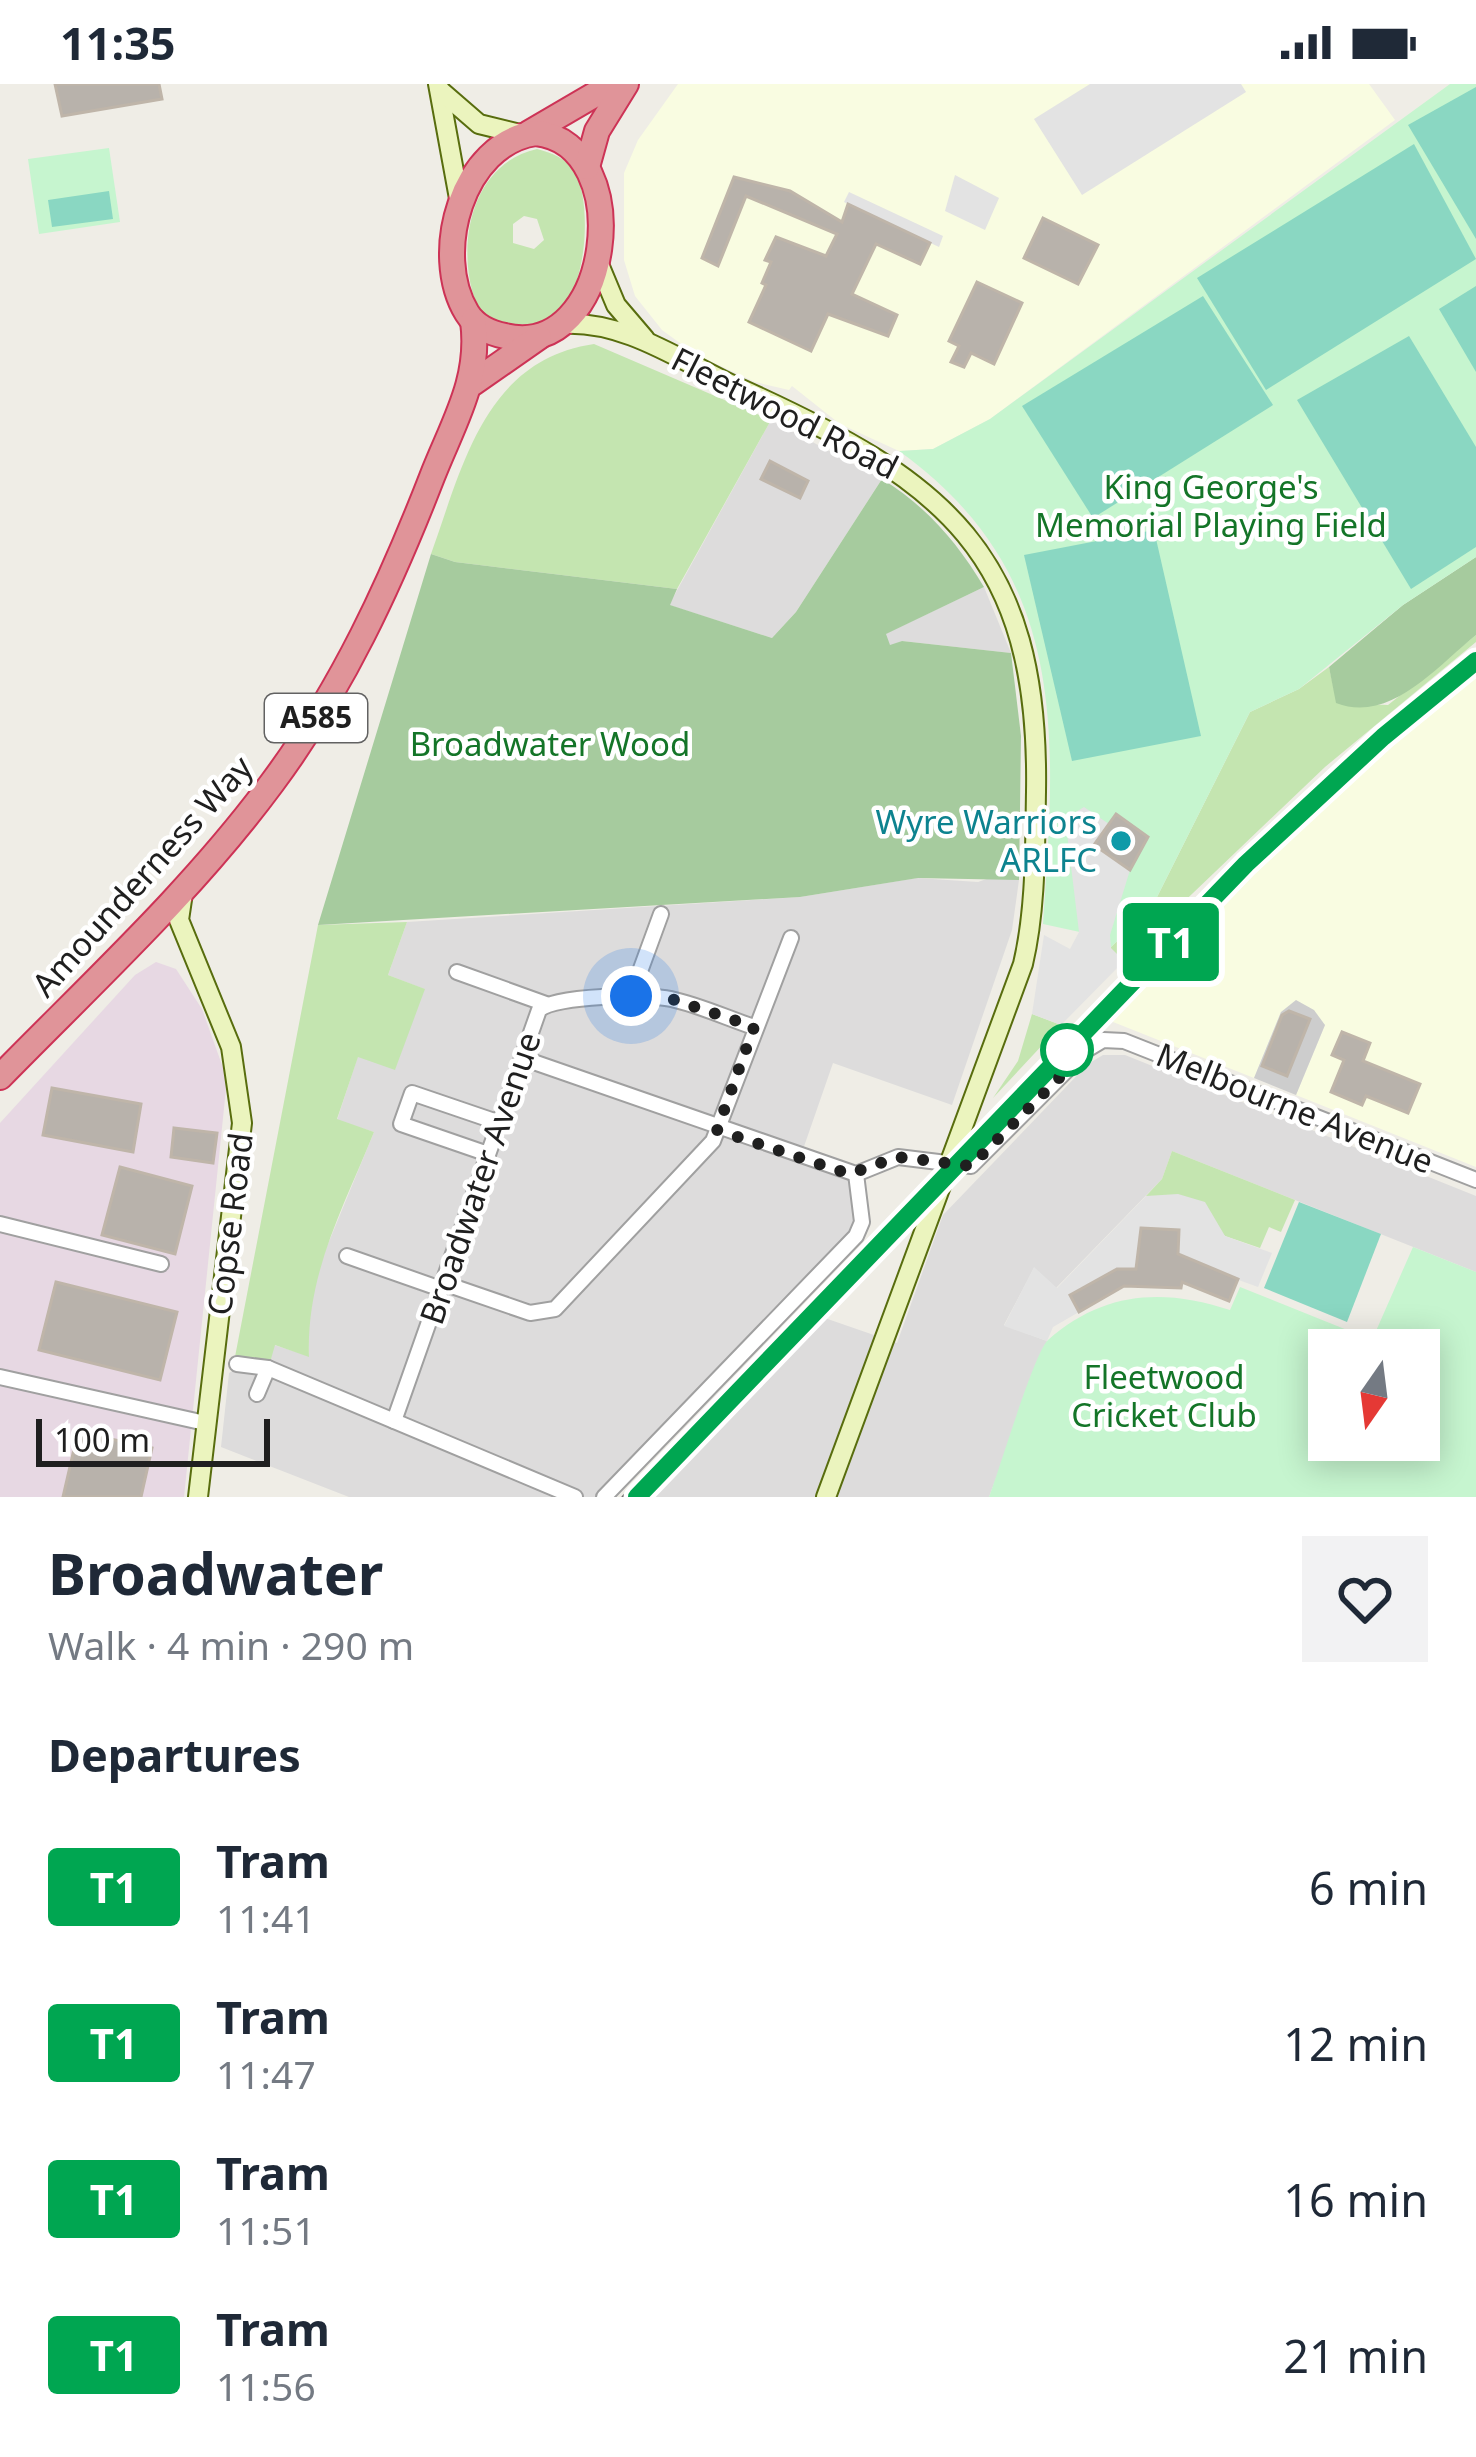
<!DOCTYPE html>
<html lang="en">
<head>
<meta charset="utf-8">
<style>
	body { margin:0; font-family:"Noto Sans",sans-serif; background:#f2f2f3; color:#1f2937; height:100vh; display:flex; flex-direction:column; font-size:45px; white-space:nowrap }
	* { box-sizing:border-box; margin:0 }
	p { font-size:39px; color:#747a83 }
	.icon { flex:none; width:66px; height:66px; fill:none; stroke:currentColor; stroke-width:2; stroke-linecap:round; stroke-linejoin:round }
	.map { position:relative; height:1413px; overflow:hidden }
	.drawer { display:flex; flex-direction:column; background:#fff; flex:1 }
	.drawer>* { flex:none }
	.badge { padding:0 24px; border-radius:9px; font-size:42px; line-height:78px }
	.needle { width:78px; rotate:194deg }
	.controls { position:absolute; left:1308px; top:1245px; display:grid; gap:24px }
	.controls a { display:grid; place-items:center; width:132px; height:132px; border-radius:0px; background:#fff; box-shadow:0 6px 30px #0003; font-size:60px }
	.scale { position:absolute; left:36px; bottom:30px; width:234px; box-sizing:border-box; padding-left:12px; border:6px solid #1f1f1f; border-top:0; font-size:33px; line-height:42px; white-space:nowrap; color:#1f1f1f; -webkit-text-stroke:9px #fff; paint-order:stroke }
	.you { position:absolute; width:60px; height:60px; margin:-30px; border:9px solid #fff; border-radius:50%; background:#1a73e8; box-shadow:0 0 0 18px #1a73e833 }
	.map>.badge { position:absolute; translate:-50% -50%; box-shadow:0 0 0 6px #fff }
	h2 { padding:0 48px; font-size:45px; line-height:108px }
	.round { display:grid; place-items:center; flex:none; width:126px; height:126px; border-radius:0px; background:#f2f2f3 }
	.overview { display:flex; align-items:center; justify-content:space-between; height:204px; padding:0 48px }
	h1 { font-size:57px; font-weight:700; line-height:90px }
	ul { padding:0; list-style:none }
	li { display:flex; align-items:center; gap:36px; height:156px; padding:0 48px }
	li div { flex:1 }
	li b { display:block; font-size:45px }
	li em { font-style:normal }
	li .badge { min-width:132px; font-weight:700; text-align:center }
	.status { display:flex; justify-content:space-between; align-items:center; height:84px; padding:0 60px; background:#fff; direction:ltr }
	.status svg { height:33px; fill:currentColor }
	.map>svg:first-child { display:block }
	.residential { fill:#dddcdc }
	.industrial { fill:#e7d8e3 }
	.education { fill:#f9fce1 }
	.religious { fill:#cdcdcd }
	.grass { fill:#c4e5b0; fill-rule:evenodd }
	.forest { fill:#a6cb9e }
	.park { fill:#c6f5cf; fill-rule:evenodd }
	.pitch { fill:#8ad7c2 }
	.parking { fill:#e3e3e3 }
	.building { fill:#b8b2ab; stroke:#bfb5a9; stroke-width:3 }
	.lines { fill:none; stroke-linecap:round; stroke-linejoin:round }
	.street-casing { stroke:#a0a0a0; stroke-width:18 }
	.secondary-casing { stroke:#586d0e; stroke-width:22 }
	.highway-casing { stroke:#cd3356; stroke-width:28 }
	.street { stroke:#fff; stroke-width:14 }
	.secondary { stroke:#ebf4be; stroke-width:18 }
	.highway { stroke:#e09499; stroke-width:24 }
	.tram { stroke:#6d6d6d; stroke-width:3 }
	.line-casing { stroke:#fff; stroke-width:27 }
	.line { stroke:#00a651; stroke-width:18 }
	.walk { stroke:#1f1f1f; stroke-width:12; stroke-dasharray:0 21.6 }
	.culture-dot { fill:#0f9aa8; stroke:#fff; stroke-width:4.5 }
	.stop-dot { fill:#fff; stroke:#00a651; stroke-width:6 }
	.labels { text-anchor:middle; stroke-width:9; stroke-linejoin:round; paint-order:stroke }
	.shield { fill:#fff; stroke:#626262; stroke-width:3 }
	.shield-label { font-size:30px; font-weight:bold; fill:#1f1f1f }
	.street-label { font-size:33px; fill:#1f1f1f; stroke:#fff }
	.park-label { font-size:33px; fill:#147528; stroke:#fff }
	.culture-label { font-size:33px; fill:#0d838f; stroke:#fff; text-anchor:end }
</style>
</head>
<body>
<div class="status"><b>11:35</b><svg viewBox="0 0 49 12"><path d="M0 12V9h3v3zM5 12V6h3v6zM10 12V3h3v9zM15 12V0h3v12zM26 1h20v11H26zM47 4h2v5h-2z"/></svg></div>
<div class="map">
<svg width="1476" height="1413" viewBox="0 0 1476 1413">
	<rect width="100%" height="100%" fill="#efede6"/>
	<g class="residential">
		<polygon points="771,336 882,395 796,528 772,554 669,521"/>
		<polygon points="984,503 1011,569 902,557 890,562 885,550"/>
		<polygon points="995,792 1019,796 1012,846 952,1021 833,979 800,1074 849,1090 862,1138 604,1413 349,1413 221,1363 229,1289 274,1261 309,1272 308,1231 321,1177 374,1048 337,1036 358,972 395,985 424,905 388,891 407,838 800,813 917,794 978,798"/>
		<polygon points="1103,971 1125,971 1476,1112 1476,1188 1172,1067 1162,1095 1056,1204 1034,1184 1004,1241 1047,1257 989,1413 645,1413 819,1232 897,1259 943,1131 1088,980"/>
	</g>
	<polygon class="industrial" points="156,878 176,885 202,925 227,995 184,1413 0,1413 0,1039 135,891"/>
	<g class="education">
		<polygon points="678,0 1369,0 1395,36 990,335 933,365 899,367 840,340 792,302 789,306 755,298 695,270 662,246 635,212 624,176 624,89 638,56"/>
		<polygon points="1476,586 1476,1083 1296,1011 1325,941 1281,928 1254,994 1108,936 1297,740"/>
	</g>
	<polygon class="religious" points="1296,916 1314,926 1325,941 1296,1011 1254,994 1281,928"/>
	<g class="grass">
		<path d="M537,65C551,69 567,74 575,88C594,122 587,227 542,239C533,242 522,240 513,240C494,241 478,229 473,210C457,154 474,79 537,65ZM524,132L537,135L544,156L534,165L513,159V140Z"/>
		<path d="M594,260L771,336L677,505L455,478L431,470C463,381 485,276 594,260Z"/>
		<polygon points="1476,551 1476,558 1325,683 1170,831 1162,824 1137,850 1143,857 1124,877 1110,864 1152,823 1250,628 1299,605 1329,583 1337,619 1388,621"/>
		<path d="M407,838L388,891L425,905L395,986L358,973L337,1035L374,1048C344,1123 306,1189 309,1273L275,1261L269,1282L234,1278L318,841Z"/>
		<polygon points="1032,930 1061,941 993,1014 1018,977"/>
		<polygon points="1172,1067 1295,1116 1281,1148 1269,1143 1260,1164 1225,1152 1211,1136 1146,1112 1162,1095"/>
	</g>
	<g class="forest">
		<path d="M882,395C927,423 957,458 984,503L886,550L890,561L902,557L1011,569L1021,652L1019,796L918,794L800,813L318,841L431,470L455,478L677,505L670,521L772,554L796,528Z"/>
		<path d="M1476,473V551C1436,583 1390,640 1336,619L1329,583L1403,521Z"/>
	</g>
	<g class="park">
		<path d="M1450,0H1476V473L1403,521L1299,605L1250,628L1152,823L1110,864L1089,850L1043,840C1056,651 1070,490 899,367L933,365L990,335Z"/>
		<polygon points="109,64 120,138 39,150 28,75"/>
		<path d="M1413,1163L1476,1188V1413H989C999,1387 1034,1269 1048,1256C1103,1207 1164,1204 1230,1226L1240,1203L1372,1256ZM1329,1266H1419V1356H1329Z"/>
	</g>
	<g class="pitch">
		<polygon points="1476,3 1476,155 1408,41"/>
		<polygon points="1414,60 1476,175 1266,306 1197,194"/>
		<polygon points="109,107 113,135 52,143 48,116"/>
		<polygon points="1476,202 1476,288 1439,225"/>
		<polygon points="1203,212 1273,321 1093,434 1022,322"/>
		<polygon points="1409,252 1476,363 1476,463 1411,505 1297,316"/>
		<polygon points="1154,446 1201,652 1072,677 1024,471"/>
		<polygon points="1299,1118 1381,1150 1347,1238 1264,1204"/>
	</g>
	<g class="parking">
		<polygon points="1090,0 1241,0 1246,8 1082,111 1034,35"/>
		<polygon points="955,91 999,114 985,146 945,127"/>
		<polygon points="849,108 943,152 939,163 844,118"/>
		<polygon points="1084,723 1109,740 1095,761 1130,786 1110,851 1111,864 1124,877 1061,941 1032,930 1044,851 1070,865 1079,848 1067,749 1071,731"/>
		<polygon points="1178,1110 1205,1118 1225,1152 1272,1169 1258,1203 1178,1174 1178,1146 1141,1144 1136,1185 1117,1185 1070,1211 1079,1228 1053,1243 1047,1257 1004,1242 1034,1183 1057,1204 1146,1112"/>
	</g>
	<g class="building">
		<polygon points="55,0 159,0 162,15 62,32"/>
		<polygon points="734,93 790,107 842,138 848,120 930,159 920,180 876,160 852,210 897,231 888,252 828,230 811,267 749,238 766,201 762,199 771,178 765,176 776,153 826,172 837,150 746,112 718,182 702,174"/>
		<polygon points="1043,134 1098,161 1078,200 1024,174"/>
		<polygon points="977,198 1022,219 994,280 971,269 964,283 951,278 959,262 949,257"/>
		<polygon points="770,377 808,397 800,414 761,395"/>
		<polygon points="1116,730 1148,753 1130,786 1094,761"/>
		<polygon points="1162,824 1172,833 1146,859 1137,851"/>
		<polygon points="1289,927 1310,935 1287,992 1262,982 1282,931"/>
		<polygon points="1342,948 1370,959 1363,977 1420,1000 1408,1029 1366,1012 1362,1021 1331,1008 1344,976 1332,971"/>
		<polygon points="52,1004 141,1020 133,1068 43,1051"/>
		<polygon points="174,1044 217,1049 213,1079 171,1073"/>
		<polygon points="120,1083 192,1102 175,1170 102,1151"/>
		<polygon points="1141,1144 1179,1146 1178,1170 1238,1195 1229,1217 1182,1198 1181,1204 1124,1202 1079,1228 1070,1211 1117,1185 1136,1185"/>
		<polygon points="56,1198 177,1228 160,1296 39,1266"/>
		<polygon points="78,1348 152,1364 141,1413 63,1413"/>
	</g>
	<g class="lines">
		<g class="street-casing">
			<g id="street">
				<polyline points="457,888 546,920"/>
				<polyline points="631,912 661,830"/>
				<polyline points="522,974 856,1090 898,1073 971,1082 1088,965 1103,956 1124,957 1476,1096"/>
				<polyline points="488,1070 401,1040 412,1009 500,1039"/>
				<polyline points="0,1140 161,1180"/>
				<polyline points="347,1172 441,1205"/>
				<polyline points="443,1199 530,1229 555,1225 713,1057 791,854"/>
				<polyline points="237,1280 268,1284 575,1413"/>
				<polyline points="0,1293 205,1339"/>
				<polyline points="257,1310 268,1284"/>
				<path d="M394,1337L539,926C555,911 647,910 671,915C699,921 727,934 754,943"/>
				<polyline points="604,1413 856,1152 862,1138 856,1090"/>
			</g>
		</g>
		<g class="secondary-casing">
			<g id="secondary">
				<polyline points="438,0 460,120"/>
				<polyline points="442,8 479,40 524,51"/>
				<polyline points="598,178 616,221 645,255"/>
				<path d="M562,240C626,236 682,278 739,304C943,396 1040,468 1036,708C1035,764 1036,825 1023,880L826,1413"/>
				<polyline points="183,809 179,836 231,963 242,1039 198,1413"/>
			</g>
		</g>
		<g class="highway-casing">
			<g id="highway">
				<polyline points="529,49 613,0"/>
				<path d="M536,49C639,60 612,278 505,252C490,249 475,242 467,229C431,170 462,59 536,49Z"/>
				<polyline points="587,83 597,47 626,0"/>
				<polyline points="473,299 539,253"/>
				<path d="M0,993C93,898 193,806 272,699C342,605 390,501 432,393C453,339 481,296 473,237"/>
			</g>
		</g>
		<use href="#street" class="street"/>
		<use href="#secondary" class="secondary"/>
		<use href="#highway" class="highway"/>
		<g class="tram">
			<polyline points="1124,877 1143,857 1137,851 1162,824 1170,831 1186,815"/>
			<polyline points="1100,941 1187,850"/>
			<polyline points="623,1413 1268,745 1476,566"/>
		</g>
	</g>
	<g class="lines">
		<g class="line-casing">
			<polyline id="line" points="637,1413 1246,780 1383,653 1476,577"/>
		</g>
		<use href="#line" class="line"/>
		<polyline class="walk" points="631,912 669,914 754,943 717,1046 849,1090 898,1073 971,1082 1088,965 1067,966"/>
	</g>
	<circle class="culture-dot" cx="1121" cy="757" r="12"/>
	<circle class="stop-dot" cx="1067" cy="966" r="24"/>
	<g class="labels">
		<rect class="shield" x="265" y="610" width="102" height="48" rx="9"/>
		<g class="shield-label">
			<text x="316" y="644">A585</text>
		</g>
		<g class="street-label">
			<text transform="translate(785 329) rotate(27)" y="12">Fleetwood Road</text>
			<text transform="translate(142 792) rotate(-48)" y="12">Amounderness Way</text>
			<text transform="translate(1295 1024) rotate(22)" y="12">Melbourne Avenue</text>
			<text transform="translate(480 1094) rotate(-71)" y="12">Broadwater Avenue</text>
			<text transform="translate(230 1140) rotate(-83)" y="12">Copse Road</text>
		</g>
		<g class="park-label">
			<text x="1211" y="415">King George's<tspan x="1211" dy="38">Memorial Playing Field</tspan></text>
			<text x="550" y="672">Broadwater Wood</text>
			<text x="1164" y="1305">Fleetwood<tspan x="1164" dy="38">Cricket Club</tspan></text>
		</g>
		<g class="culture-label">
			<text x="1097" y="750">Wyre Warriors<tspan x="1097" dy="38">ARLFC</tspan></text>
		</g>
	</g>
</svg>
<div class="controls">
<a><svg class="needle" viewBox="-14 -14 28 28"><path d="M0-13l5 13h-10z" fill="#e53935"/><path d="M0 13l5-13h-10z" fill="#747a83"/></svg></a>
</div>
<div class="scale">100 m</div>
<div class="you" style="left:631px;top:912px"></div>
<b class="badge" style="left:1171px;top:858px;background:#00a651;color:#fff">T1</b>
</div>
<section class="drawer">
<div class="overview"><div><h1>Broadwater</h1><p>Walk · 4 min · 290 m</p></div><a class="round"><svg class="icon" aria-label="heart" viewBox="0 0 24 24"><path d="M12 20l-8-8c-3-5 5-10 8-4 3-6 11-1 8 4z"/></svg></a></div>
<h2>Departures</h2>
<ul>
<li><span class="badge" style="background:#00a651;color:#fff">T1</span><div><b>Tram</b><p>11:41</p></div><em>6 min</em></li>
<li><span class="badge" style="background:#00a651;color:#fff">T1</span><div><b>Tram</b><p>11:47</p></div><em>12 min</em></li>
<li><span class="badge" style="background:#00a651;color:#fff">T1</span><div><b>Tram</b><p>11:51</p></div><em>16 min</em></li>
<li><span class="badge" style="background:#00a651;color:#fff">T1</span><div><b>Tram</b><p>11:56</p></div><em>21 min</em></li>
</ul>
</section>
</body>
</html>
